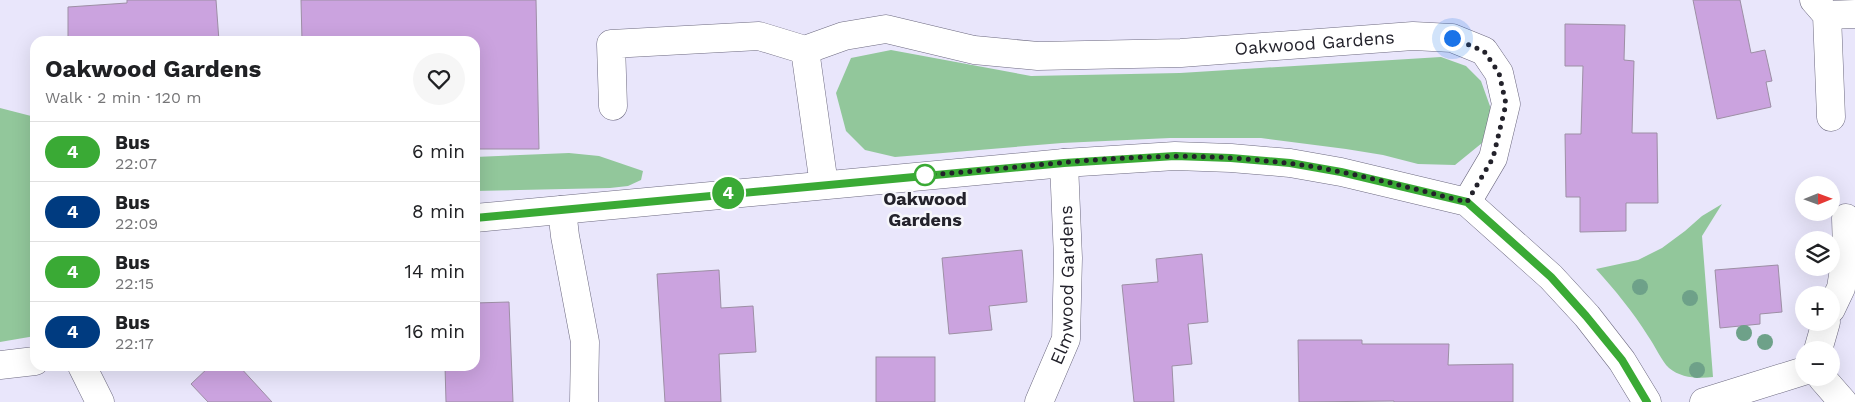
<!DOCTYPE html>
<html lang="en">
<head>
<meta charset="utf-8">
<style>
	body { margin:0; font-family:"Work Sans",sans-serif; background:#f6f6f6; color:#202124; height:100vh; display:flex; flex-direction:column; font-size:19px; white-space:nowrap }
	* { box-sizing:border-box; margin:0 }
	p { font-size:16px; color:#757577 }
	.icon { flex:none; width:28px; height:28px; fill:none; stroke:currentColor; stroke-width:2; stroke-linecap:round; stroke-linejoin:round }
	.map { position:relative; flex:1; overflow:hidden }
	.side { position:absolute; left:30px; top:36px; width:450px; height:335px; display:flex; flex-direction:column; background:#fff; border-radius:15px; box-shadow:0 5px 20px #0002 }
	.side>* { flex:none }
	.badge { padding:0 10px; border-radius:16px; font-size:18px; line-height:32px }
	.needle { width:32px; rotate:89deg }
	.fabs { position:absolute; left:1795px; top:176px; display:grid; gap:10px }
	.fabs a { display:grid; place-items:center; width:45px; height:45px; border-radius:50%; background:#fff; box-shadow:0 5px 20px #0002; font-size:25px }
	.you { position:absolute; width:25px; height:25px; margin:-12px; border:4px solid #fff; border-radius:50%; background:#1a73e8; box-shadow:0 0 0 8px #1a73e833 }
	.map>.badge { position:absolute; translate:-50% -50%; box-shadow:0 0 0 2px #fff }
	.round { display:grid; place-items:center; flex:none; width:52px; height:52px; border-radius:26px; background:#f6f6f6 }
	.overview { display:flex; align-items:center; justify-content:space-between; height:85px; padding:0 15px }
	h1 { font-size:24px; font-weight:700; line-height:38px }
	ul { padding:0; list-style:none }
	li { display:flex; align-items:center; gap:15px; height:60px; padding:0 15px; border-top:1px solid #e0e0e0 }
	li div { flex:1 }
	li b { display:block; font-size:19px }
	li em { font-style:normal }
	li .badge { min-width:55px; font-weight:700; text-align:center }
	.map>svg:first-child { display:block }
	.green { fill:#92c79b }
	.building { fill:#cba3df; stroke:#9d8fa5 }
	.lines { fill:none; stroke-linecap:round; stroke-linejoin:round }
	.minor-casing { stroke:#6d6a80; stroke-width:29 }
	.tertiary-casing { stroke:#6d6a80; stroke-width:29 }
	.minor { stroke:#fff; stroke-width:28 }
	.tertiary { stroke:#fff; stroke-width:28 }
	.tree { fill:#6ea189 }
	.line-casing { stroke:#fff; stroke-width:11 }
	.line { stroke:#3aaa35; stroke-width:8 }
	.walk { stroke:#23222b; stroke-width:5; stroke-dasharray:0 9 }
	.stop-dot { fill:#fff; stroke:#3aaa35; stroke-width:2.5 }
	.labels { text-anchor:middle; stroke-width:5; stroke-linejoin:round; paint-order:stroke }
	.street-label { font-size:18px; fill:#23222b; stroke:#f6f6fb }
	.stop-label { font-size:18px; font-weight:bold; fill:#23222b; stroke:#f6f6fb }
</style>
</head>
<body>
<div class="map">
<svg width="1855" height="402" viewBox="0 0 1855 402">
	<rect width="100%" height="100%" fill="#e9e6fb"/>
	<g class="green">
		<polygon points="891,50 1031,76 1180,73 1441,57 1466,66 1481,81 1491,109 1482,143 1455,165 1418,164 1383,155 1346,149 1261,138 1170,138 1062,143 895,157 865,150 846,131 836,93 851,58"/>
		<polygon points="0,108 35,117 35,336 0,342"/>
		<polygon points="569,153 599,156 643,171 641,180 628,186 610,188 475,191 475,157"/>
		<path d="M1722,204L1702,236L1713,377C1698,379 1681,378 1669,368C1662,362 1654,344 1648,336C1633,312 1615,290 1596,269L1638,260L1662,248L1685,231L1702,216Z"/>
	</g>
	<g class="building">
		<polygon points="127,0 216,0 219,41 68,41 68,7 127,3"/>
		<polygon points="301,0 536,0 539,149 475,149 475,41 431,41 431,37 302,41"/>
		<polygon points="1693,0 1740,0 1751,53 1765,50 1772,81 1766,82 1771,107 1717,119"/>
		<polygon points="1565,24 1625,25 1624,60 1634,61 1632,133 1657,133 1658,203 1626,203 1626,231 1580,232 1580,197 1566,197 1565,134 1581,134 1583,66 1565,66"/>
		<polygon points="1022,250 1027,302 989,306 992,330 949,334 942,258"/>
		<polygon points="1202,254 1208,322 1188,324 1192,364 1172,366 1174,402 1134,402 1122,285 1158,282 1156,259"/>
		<polygon points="1778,265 1782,312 1760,314 1760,324 1720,328 1715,270"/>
		<polygon points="719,270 721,308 753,306 756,352 719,354 721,402 665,402 657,274"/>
		<polygon points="509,302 513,402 446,402 445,366 475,366 475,303"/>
		<polygon points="1298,340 1362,340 1362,344 1449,344 1448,365 1513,364 1513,402 1394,402 1394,401 1299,402"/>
		<rect x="876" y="357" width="59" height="45"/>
		<polygon points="210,366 239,366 272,402 208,402 191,384"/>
	</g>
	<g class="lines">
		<g class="minor-casing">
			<g id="minor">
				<polyline points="1814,0 1827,15 1831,117"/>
				<polyline points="1827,15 1855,14"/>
				<polyline points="805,50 824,185"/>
				<path id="s1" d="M613,106L611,44L759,36L805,50L844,36L886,29L974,50L1038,56L1181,53L1413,36L1452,38L1484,51L1499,73L1506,104L1493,158L1467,202"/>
				<polyline points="562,210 565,236 585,342 584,402"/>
				<polyline points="1831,309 1841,288 1847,250 1846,218"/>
				<polyline points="1818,350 1826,322"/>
				<polyline points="82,366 100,402"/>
				<polyline points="1822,378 1843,402"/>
				<path id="s2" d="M1039,402L1066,339L1068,258L1064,163"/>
				<polyline points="1704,402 1804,371"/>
			</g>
		</g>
		<g class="tertiary-casing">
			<g id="tertiary">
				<polyline points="475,218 1064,163 1175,156 1231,158 1290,163 1341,172 1467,202 1551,277 1587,316 1622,361 1647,402"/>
				<polyline points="0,365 35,361"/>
			</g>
		</g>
		<use href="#minor" class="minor"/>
		<use href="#tertiary" class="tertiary"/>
	</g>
	<g class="tree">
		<circle cx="1640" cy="287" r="8"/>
		<circle cx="1690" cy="298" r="8"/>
		<circle cx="1744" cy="333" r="8"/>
		<circle cx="1765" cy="342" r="8"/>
		<circle cx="1697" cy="370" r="8"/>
	</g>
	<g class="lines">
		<g class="line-casing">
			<polyline id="line" points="475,218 1064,163 1175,156 1231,158 1290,163 1341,172 1467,202 1551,277 1586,316 1622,360 1647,402"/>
		</g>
		<use href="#line" class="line"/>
		<path class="walk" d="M925,175C1027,168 1130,151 1232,158C1269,161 1305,164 1341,172C1383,180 1425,192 1467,202L1493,158L1506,104L1499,73L1484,51L1452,38"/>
	</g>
	<circle class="stop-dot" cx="925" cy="175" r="10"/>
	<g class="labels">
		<g class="street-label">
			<text dy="6" stroke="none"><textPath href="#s1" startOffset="774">Oakwood Gardens</textPath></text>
			<text dy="6" stroke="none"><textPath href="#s2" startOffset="122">Elmwood Gardens</textPath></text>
		</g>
		<g class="stop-label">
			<text x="925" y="205">Oakwood<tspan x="925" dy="21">Gardens</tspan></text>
		</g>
	</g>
</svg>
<div class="fabs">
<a><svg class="needle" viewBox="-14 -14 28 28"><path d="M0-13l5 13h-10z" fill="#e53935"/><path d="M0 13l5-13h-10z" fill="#757577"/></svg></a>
<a><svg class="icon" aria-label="layers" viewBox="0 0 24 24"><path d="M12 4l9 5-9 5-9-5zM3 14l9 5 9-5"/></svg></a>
<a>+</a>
<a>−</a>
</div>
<div class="you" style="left:1452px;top:38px"></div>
<b class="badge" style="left:728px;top:193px;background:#3aaa35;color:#fff">4</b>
<section class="side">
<div class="overview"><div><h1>Oakwood Gardens</h1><p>Walk · 2 min · 120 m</p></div><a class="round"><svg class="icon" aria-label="heart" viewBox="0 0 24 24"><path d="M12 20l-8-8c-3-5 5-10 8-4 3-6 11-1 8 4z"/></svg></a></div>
<ul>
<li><span class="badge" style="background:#3aaa35;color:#fff">4</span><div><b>Bus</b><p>22:07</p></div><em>6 min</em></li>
<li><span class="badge" style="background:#003b80;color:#fff">4</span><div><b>Bus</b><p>22:09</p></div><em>8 min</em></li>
<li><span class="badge" style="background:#3aaa35;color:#fff">4</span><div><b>Bus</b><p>22:15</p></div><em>14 min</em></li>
<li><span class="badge" style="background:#003b80;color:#fff">4</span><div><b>Bus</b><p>22:17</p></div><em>16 min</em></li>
</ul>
</section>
</div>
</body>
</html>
